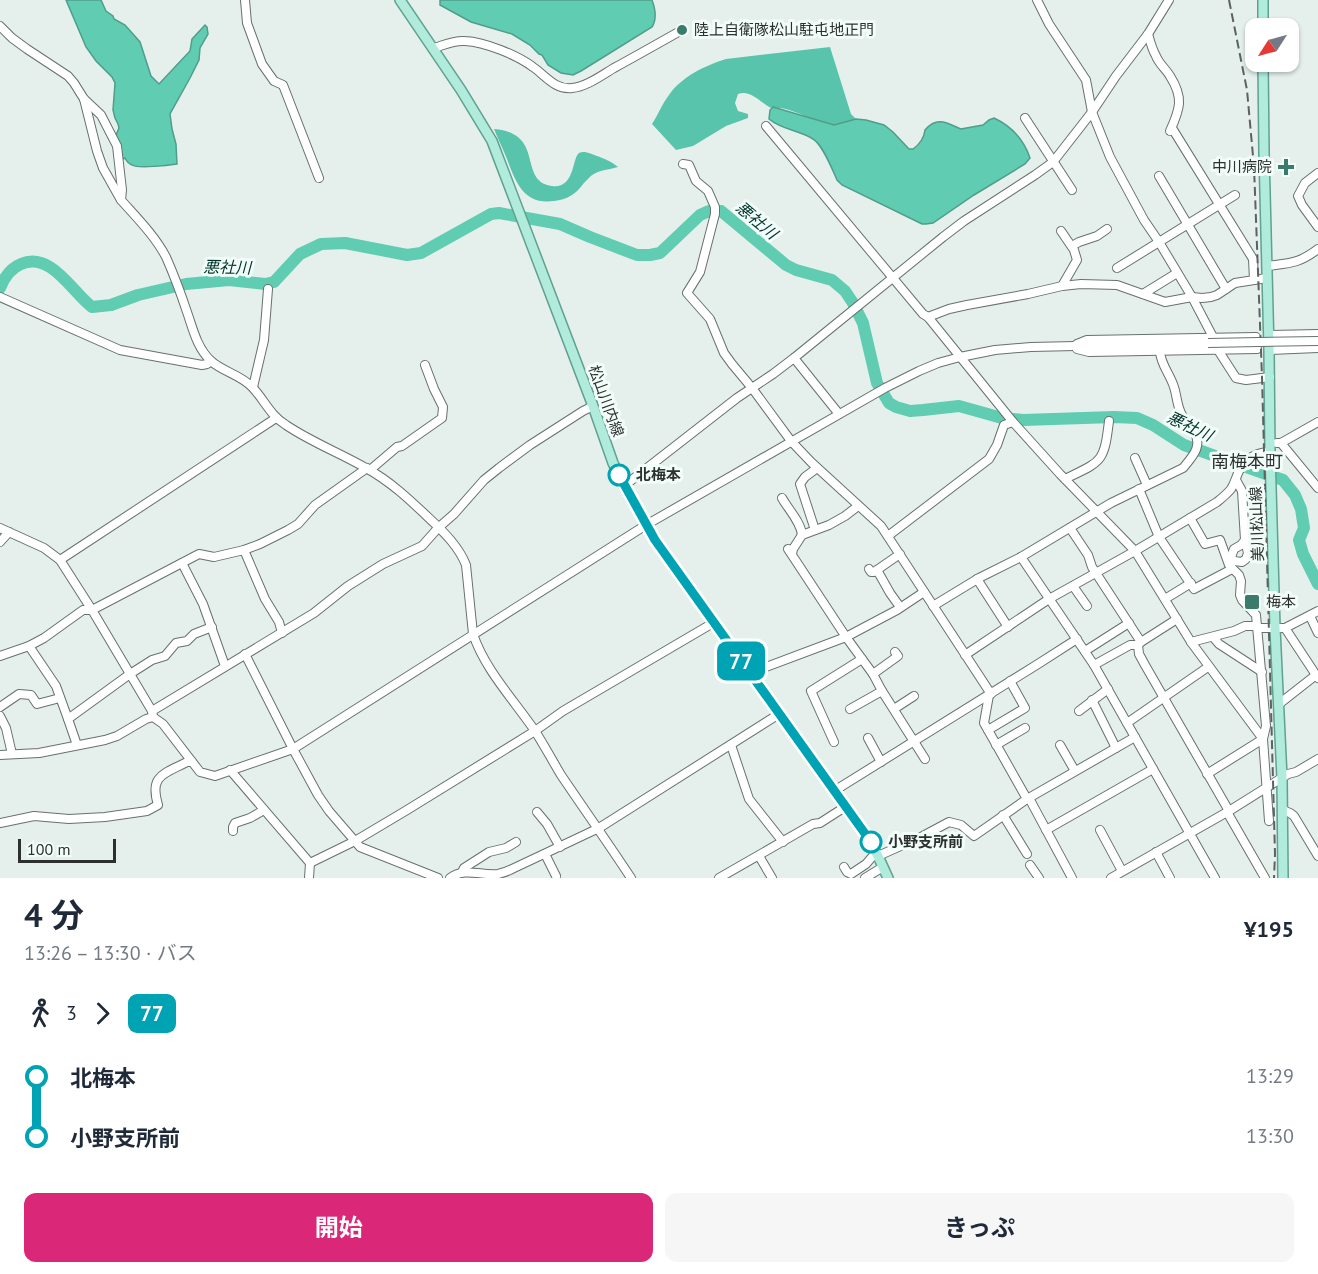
<!DOCTYPE html>
<html lang="ja">
<head>
<meta charset="utf-8">
<style>
	body { margin:0; font-family:"PT Sans","Noto Sans JP",sans-serif; background:#f6f6f7; color:#1f2937; height:100vh; display:flex; flex-direction:column; font-size:22px; white-space:nowrap }
	* { box-sizing:border-box; margin:0 }
	p { font-size:20px; color:#747a83 }
	.icon { flex:none; width:33px; height:33px; fill:none; stroke:currentColor; stroke-width:2; stroke-linecap:round; stroke-linejoin:round }
	.map { position:relative; height:878px; overflow:hidden }
	.details { display:flex; flex-direction:column; background:#fff; flex:1 }
	.details>* { flex:none }
	.badge { padding:0 12px; border-radius:9px; font-size:21px; line-height:39px }
	.needle { width:39px; rotate:234deg }
	.buttons { position:absolute; left:1245px; top:18px; display:grid; gap:12px }
	.buttons a { display:grid; place-items:center; width:54px; height:54px; border-radius:12px; background:#fff; box-shadow:0 2px 4px #0004; font-size:30px }
	.scale { position:absolute; left:18px; bottom:15px; width:98px; box-sizing:border-box; padding-left:6px; border:3px solid #2c302f; border-top:0; font-size:16px; line-height:21px; white-space:nowrap; color:#2c302f; -webkit-text-stroke:4px #f2fdfa; paint-order:stroke }
	.map>.badge { position:absolute; translate:-50% -50%; box-shadow:0 0 0 3px #fff }
	.legs { display:flex; align-items:center; gap:9px; height:66px; padding:0 24px; font-size:20px }
	.legs p { margin-inline-start:auto }
	.overview { display:flex; align-items:center; justify-content:space-between; height:102px; padding:0 24px }
	h1 { font-size:33px; font-weight:700; line-height:45px }
	.primary-button { display:flex; gap:12px; margin-top:auto; padding:12px 24px }
	.primary-button a { flex:1; height:69px; border-radius:12px; background:#db2777; color:#fff; font-size:24px; font-weight:700; line-height:69px; text-align:center }
	.primary-button a+a { background:#f6f6f7; color:#1f2937 }
	ul { padding:0 24px; list-style:none }
	li { display:flex; align-items:center; gap:21px; height:60px; font-size:22px }
	li i { display:grid; place-items:center; width:9px; height:100%; margin:0 8px; background:currentColor }
	li i::after { content:''; width:15px; height:15px; margin:-8px; border:4px solid; border-radius:50%; background:#fff }
	li p { margin-inline-start:auto }
	li:first-child i { background:linear-gradient(#0000 50%,currentColor 0) }
	li:last-child i { background:linear-gradient(currentColor 50%,#0000 0) }
	.map>svg:first-child { display:block }
	.forest { fill:#58c4ab }
	.water { fill:#60ccb2; stroke:#509d8b; stroke-width:1.5 }
	.lines { fill:none; stroke-linecap:round; stroke-linejoin:round }
	.river { stroke:#60ccb2; stroke-width:12 }
	.minor-casing { stroke:#67716e; stroke-width:10 }
	.major-casing { stroke:#60a190; stroke-width:12 }
	.minor { stroke:#fff; stroke-width:8 }
	.major { stroke:#b0ebdc; stroke-width:9 }
	.rail { stroke:#5c6260; stroke-width:2; stroke-dasharray:9 4.5; stroke-linecap:butt }
	.minor-bridge-casing { stroke:#67716e; stroke-width:10; stroke-linecap:butt }
	.minor-bridge { stroke:#fff; stroke-width:8 }
	.line-1-casing { stroke:#fff; stroke-width:14 }
	.line-1 { stroke:#00a3b4; stroke-width:9 }
	.poi-dot { fill:#3a7b6b; stroke:#f2fdfa; stroke-width:2 }
	.stop-1-dot { fill:#fff; stroke:#00a3b4; stroke-width:3 }
	.labels { text-anchor:middle; stroke-width:6; stroke-linejoin:round; paint-order:stroke }
	.poi-label { font-size:15px; fill:#2c302f; stroke:#f2fdfa; text-anchor:start }
	.street-label { font-size:15px; fill:#2c302f; stroke:#f2fdfa }
	.stop-label { font-size:15px; font-weight:bold; fill:#2c302f; stroke:#f2fdfa; text-anchor:start }
	.water-label { font-size:16px; font-style:italic; fill:#00332a; stroke:#f2fdfa }
	.quarter-label { font-size:18px; fill:#2c302f; stroke:#f2fdfa }
</style>
</head>
<body>
<div class="map">
<svg width="1318" height="878" viewBox="0 0 1318 878">
	<rect width="100%" height="100%" fill="#e5f0ed"/>
	<g class="forest">
		<path d="M830,47L851,114L856,119C849,121 840,125 832,125C811,122 792,106 771,108C760,102 750,89 738,94L735,103L738,111L748,114V118L726,126L693,146L676,150L652,124C658,115 662,104 669,95C681,77 706,65 726,59Z"/>
		<path d="M494,129C546,133 517,181 552,186C575,189 572,158 579,153C584,150 592,154 597,156C605,159 611,161 618,167C608,170 595,170 588,179C582,184 579,191 572,195C566,199 560,200 554,201C524,205 516,183 507,159C503,149 498,139 494,129Z"/>
	</g>
	<g class="water">
		<path d="M66,0H101L106,11L113,16L114,19L125,25L140,42L151,76L159,84L190,51L192,39L205,25L207,27L208,34L200,48L199,60L190,78L170,114L172,129L176,144L177,164C170,165 138,169 132,165C129,164 126,160 125,158L121,160L116,139V135L119,128L118,124L115,118L113,110L115,83L112,77L96,61L86,47Z"/>
		<path d="M440,0H652C655,8 657,19 652,27L581,71L573,75L561,73L548,65L542,55L539,54L530,45L512,34L471,22L440,5Z"/>
		<path d="M773,107L834,125L856,119L866,120L884,125L893,132L909,149H913C920,144 924,139 925,130C937,116 947,123 961,129L983,125L989,120L994,118C1011,126 1024,140 1030,158L1025,164L974,195L933,223L926,224H922L842,185L837,180C832,169 823,145 813,139C799,130 782,130 769,119L770,110Z"/>
	</g>
	<g class="lines">
		<path class="river" d="M0,288C4,278 11,268 21,264C51,251 72,292 92,307L111,305L138,295L186,284L229,280L265,284L274,282L300,254L321,244L345,243L407,255L421,253L491,214L499,213L560,224L590,237L637,255H650L660,253L700,215L709,211H721L786,265L796,270L832,280L845,291L853,303L863,323L877,383L889,403L896,407L910,411L923,410L959,406L1002,418L1023,420L1114,417L1137,418L1153,425L1184,445L1283,480L1295,495L1301,509L1304,528L1299,540L1303,554L1318,584"/>
		<g class="minor-casing">
			<g id="minor">
				<polyline points="245,0 247,23 262,64 274,81 283,85 319,178"/>
				<polyline points="1037,0 1049,24 1086,80 1092,112 1110,157 1144,220 1159,242 1192,297 1213,337 1218,350 1236,378 1246,380 1270,377"/>
				<path d="M0,26L12,38L27,49L68,76L74,83L84,99L101,115L117,146L122,190L121,200C137,218 155,236 166,257C174,275 181,294 187,312C193,329 197,348 211,361C223,372 242,375 253,388C265,401 270,415 286,425C311,442 340,453 366,468C390,481 410,500 430,519C444,532 459,547 466,565L473,634C485,670 514,700 535,731C544,745 552,760 561,775C584,809 608,843 631,878"/>
				<path d="M1148,34C1150,41 1152,49 1156,56C1159,64 1166,69 1170,76C1184,98 1180,109 1170,131"/>
				<path d="M434,48C444,45 454,40 465,41C485,42 517,55 533,67C546,76 555,90 572,88C586,87 602,75 614,68C636,56 659,43 682,30"/>
				<polyline points="84,99 97,151 103,168 121,200"/>
				<polyline points="1025,118 1072,190"/>
				<polyline points="766,126 923,314 928,317 1013,422 1060,474 1135,551 1191,642 1263,739 1269,821"/>
				<polyline points="1172,128 1253,259 1254,280"/>
				<polyline points="683,164 689,165 696,181 708,191 715,207 715,214 700,272 687,293 710,319 724,353 732,364 752,388 791,441 811,462 881,526 991,694"/>
				<polyline points="1318,173 1305,183 1298,196 1302,205 1318,227"/>
				<polyline points="1159,176 1226,289"/>
				<polyline points="1061,231 1074,250 1077,260 1062,286"/>
				<polyline points="1072,246 1079,242 1097,236 1107,229"/>
				<path d="M1267,266C1290,263 1298,264 1318,249"/>
				<polyline points="1117,268 1235,195"/>
				<polyline points="1143,294 1177,273"/>
				<polyline points="0,297 120,350 202,365 207,364 211,361"/>
				<polyline points="928,317 949,309 967,305 1028,294 1062,286 1081,284 1117,285 1165,302 1192,297 1202,298 1211,297 1217,295 1235,283 1267,278"/>
				<polyline points="1269,335 1318,334"/>
				<polyline points="1077,344 1087,340 1256,337"/>
				<polyline points="1077,349 1089,352 1257,349"/>
				<polyline points="1269,350 1318,348"/>
				<polyline points="794,358 839,414"/>
				<polyline points="253,387 264,340 268,289"/>
				<polyline points="1277,443 1281,443 1318,422"/>
				<polyline points="1281,443 1318,488"/>
				<polyline points="1135,458 1147,485"/>
				<polyline points="370,470 397,447 402,446 442,418 443,407 434,389 425,365"/>
				<path d="M1065,479C1102,461 1104,463 1109,421"/>
				<polyline points="1236,480 1242,491 1245,540 1248,553 1246,559 1242,562 1234,561 1231,557 1234,549 1241,545 1245,540"/>
				<polyline points="624,486 737,398 773,374 794,358 943,237 964,221 1035,175 1053,162 1092,112 1116,76 1148,34 1169,0"/>
				<polyline points="1139,489 1159,537 1194,589 1232,569"/>
				<path d="M782,498C788,509 801,522 802,535"/>
				<polyline points="1190,518 1205,544 1220,540 1229,565 1239,575 1241,581 1240,595 1242,600 1256,615 1266,726 1263,739 1207,774"/>
				<polyline points="0,528 44,548 60,560 92,610 152,711 153,717 163,724 200,772 215,776 293,749 646,525 885,388 919,371 938,363 960,357 995,350 1031,347 1208,343"/>
				<polyline points="1070,528 1088,555 1092,567 1141,642 1138,645 1139,654 1145,665 1229,811"/>
				<polyline points="815,530 800,484 805,477 817,468"/>
				<polyline points="888,536 989,459 997,445 1004,425 1013,422"/>
				<polyline points="0,542 9,532"/>
				<polyline points="788,549 846,637 873,674 882,691 925,759"/>
				<polyline points="244,550 265,599 279,622 282,633"/>
				<polyline points="792,554 793,549 802,535 829,525 845,516 858,506"/>
				<polyline points="1021,557 1094,665 1215,878"/>
				<polyline points="60,560 276,418"/>
				<polyline points="182,563 203,604 225,666"/>
				<polyline points="869,569 871,572 874,572 900,554"/>
				<polyline points="877,570 890,593 900,607"/>
				<polyline points="977,579 1008,627"/>
				<polyline points="1073,586 1087,606"/>
				<polyline points="1165,599 1191,583"/>
				<path d="M933,606L979,578L1021,557L1111,503L1183,468C1192,457 1204,446 1193,430C1190,425 1185,420 1182,415C1177,407 1177,396 1174,387C1170,374 1161,365 1160,352"/>
				<polyline points="1310,616 1318,633"/>
				<polyline points="1257,628 1285,628 1318,678"/>
				<polyline points="1285,628 1318,611"/>
				<polyline points="1213,637 1219,644 1262,672"/>
				<polyline points="1141,642 1177,619"/>
				<polyline points="1191,642 1234,631 1245,626 1257,626"/>
				<polyline points="29,646 56,686 68,719"/>
				<polyline points="1085,651 1129,623"/>
				<polyline points="245,654 293,749 318,795 329,811 360,847 438,878"/>
				<path d="M965,655L1049,599L1135,551L1217,502C1222,498 1227,494 1231,489C1235,483 1236,477 1239,471C1245,459 1256,452 1270,452"/>
				<polyline points="0,656 29,646 44,638 83,610 92,610 199,554 214,557 244,550 260,544 288,530 298,524 315,505 367,468"/>
				<polyline points="1094,665 1130,645 1138,645"/>
				<polyline points="750,673 846,637 897,610 924,592"/>
				<polyline points="873,674 898,656 895,652"/>
				<polyline points="989,695 984,723 1027,799"/>
				<polyline points="1092,700 1116,748"/>
				<polyline points="1279,704 1316,675"/>
				<polyline points="0,707 19,694 31,695 37,704 60,698"/>
				<polyline points="850,709 882,691"/>
				<polyline points="894,709 914,696"/>
				<polyline points="152,711 314,613 348,586 383,564 422,546 438,528 454,514 484,480 499,468 530,445 583,411 593,406"/>
				<polyline points="1079,711 1108,689"/>
				<polyline points="0,716 6,728 12,754"/>
				<polyline points="1127,723 1208,667"/>
				<polyline points="988,730 1025,708 1010,681"/>
				<polyline points="868,738 881,762"/>
				<polyline points="834,742 811,691 862,659"/>
				<polyline points="77,745 68,719 130,674 152,660 165,656 176,643 187,641 194,634 212,627"/>
				<polyline points="731,745 749,799 783,842"/>
				<polyline points="996,745 1025,728"/>
				<polyline points="1060,745 1075,771"/>
				<polyline points="0,755 39,753 105,740 117,736 146,719 153,717"/>
				<polyline points="230,770 310,863 309,878"/>
				<polyline points="834,791 1038,664 1077,639"/>
				<polyline points="1029,798 1072,878"/>
				<polyline points="1283,810 1290,813 1294,816 1318,856"/>
				<polyline points="537,812 547,824 560,847"/>
				<polyline points="1227,812 1265,878"/>
				<polyline points="1003,815 1027,854"/>
				<path d="M0,823L34,816L69,819L105,817L147,811L158,805C149,775 164,774 187,762H192"/>
				<polyline points="1046,830 1153,769"/>
				<polyline points="1100,830 1122,871"/>
				<polyline points="233,831 233,827 235,823 250,818 264,810"/>
				<polyline points="1156,852 1170,878"/>
				<polyline points="545,854 556,876"/>
				<polyline points="759,856 772,878"/>
				<polyline points="878,856 921,837 949,822 961,825 974,836 1027,799 1135,737"/>
				<polyline points="310,863 355,841 407,810 535,731 563,711 713,623"/>
				<polyline points="1030,865 1039,878"/>
				<polyline points="844,867 847,872 851,874 866,864 872,857 877,854"/>
				<polyline points="462,872 464,868 489,852 506,848 516,842"/>
				<path d="M450,878C465,867 481,876 498,874C503,873 508,871 512,869L599,828L779,714"/>
				<polyline points="719,878 813,824 820,823 845,807"/>
				<polyline points="865,878 883,867"/>
				<polyline points="1111,878 1229,811 1288,774 1296,772 1318,759"/>
			</g>
		</g>
		<g class="major-casing">
			<g id="major">
				<polyline points="400,0 461,90 492,141 593,406 613,463 624,486 655,540 862,829 878,856 888,878"/>
				<polyline points="1263,0 1263,28"/>
				<polyline points="1263,62 1264,153 1269,350 1270,452 1275,628 1282,778 1283,878"/>
			</g>
		</g>
		<use href="#minor" class="minor"/>
		<use href="#major" class="major"/>
		<g class="rail">
			<polyline points="1229,0 1247,90 1254,167 1262,377 1275,854 1274,878"/>
			<polyline points="1258,498 1256,517 1258,561"/>
		</g>
		<g class="minor-bridge-casing">
			<polyline id="minor-bridge" points="1208,343 1318,341"/>
		</g>
		<use href="#minor-bridge" class="minor-bridge"/>
	</g>
	<g class="lines">
		<g class="line-1-casing">
			<polyline id="line-1" points="619,475 655,540 871,842"/>
		</g>
		<use href="#line-1" class="line-1"/>
	</g>
	<g class="poi-dot">
		<circle cx="682" cy="30" r="6"/>
		<path d="M1283 158h6v6h6v6h-6v6h-6v-6h-6v-6h6z"/>
		<rect x="1244" y="594" width="16" height="16" rx="3"/>
	</g>
	<g class="stop-1-dot">
		<circle cx="619" cy="475" r="10"/>
		<circle cx="871" cy="842" r="10"/>
	</g>
	<g class="labels">
		<g class="poi-label">
			<text x="694" y="35">陸上自衛隊松山駐屯地正門</text>
			<text x="1272" y="172" text-anchor="end">中川病院</text>
			<text x="1266" y="607">梅本</text>
		</g>
		<g class="street-label">
			<text transform="translate(606 401) rotate(70)" y="5">松山川内線</text>
			<text transform="translate(1257 524) rotate(-92)" y="5">美川松山線</text>
		</g>
		<g class="stop-label">
			<text x="636" y="480">北梅本</text>
			<text x="888" y="847">小野支所前</text>
		</g>
		<g class="water-label">
			<text transform="translate(757 220) rotate(40)" y="6">悪社川</text>
			<text transform="translate(227 267) rotate(1)" y="6">悪社川</text>
			<text transform="translate(1190 426) rotate(25)" y="6">悪社川</text>
		</g>
		<g class="quarter-label">
			<text x="1247" y="468">南梅本町</text>
		</g>
	</g>
</svg>
<div class="buttons">
<a><svg class="needle" viewBox="-14 -14 28 28"><path d="M0-13l5 13h-10z" fill="#e53935"/><path d="M0 13l5-13h-10z" fill="#747a83"/></svg></a>
</div>
<div class="scale">100 m</div>
<b class="badge" style="left:741px;top:661px;background:#00a3b4;color:#fff">77</b>
</div>
<section class="details">
<div class="overview"><div><h1>4 分</h1><p>13:26 – 13:30 · バス</p></div><b>¥195</b></div>
<div class="legs"><svg class="icon" aria-label="walk" viewBox="0 0 24 24"><circle cx="13" cy="4" r="2"/><path d="M13 8l-2 6 4 7M11 14l-3 7M7 12l3-4h3l4 4"/></svg>3<svg class="icon" aria-label="forward" viewBox="0 0 24 24"><path d="M9 5l7 7-7 7"/></svg><b class="badge" style="background:#00a3b4;color:#fff">77</b></div>
<ul>
<li><i style="color:#00a3b4"></i><b>北梅本</b><p>13:29</p></li>
<li><i style="color:#00a3b4"></i><b>小野支所前</b><p>13:30</p></li>
</ul>
<div class="primary-button"><a>開始</a><a>きっぷ</a></div>
</section>
</body>
</html>
